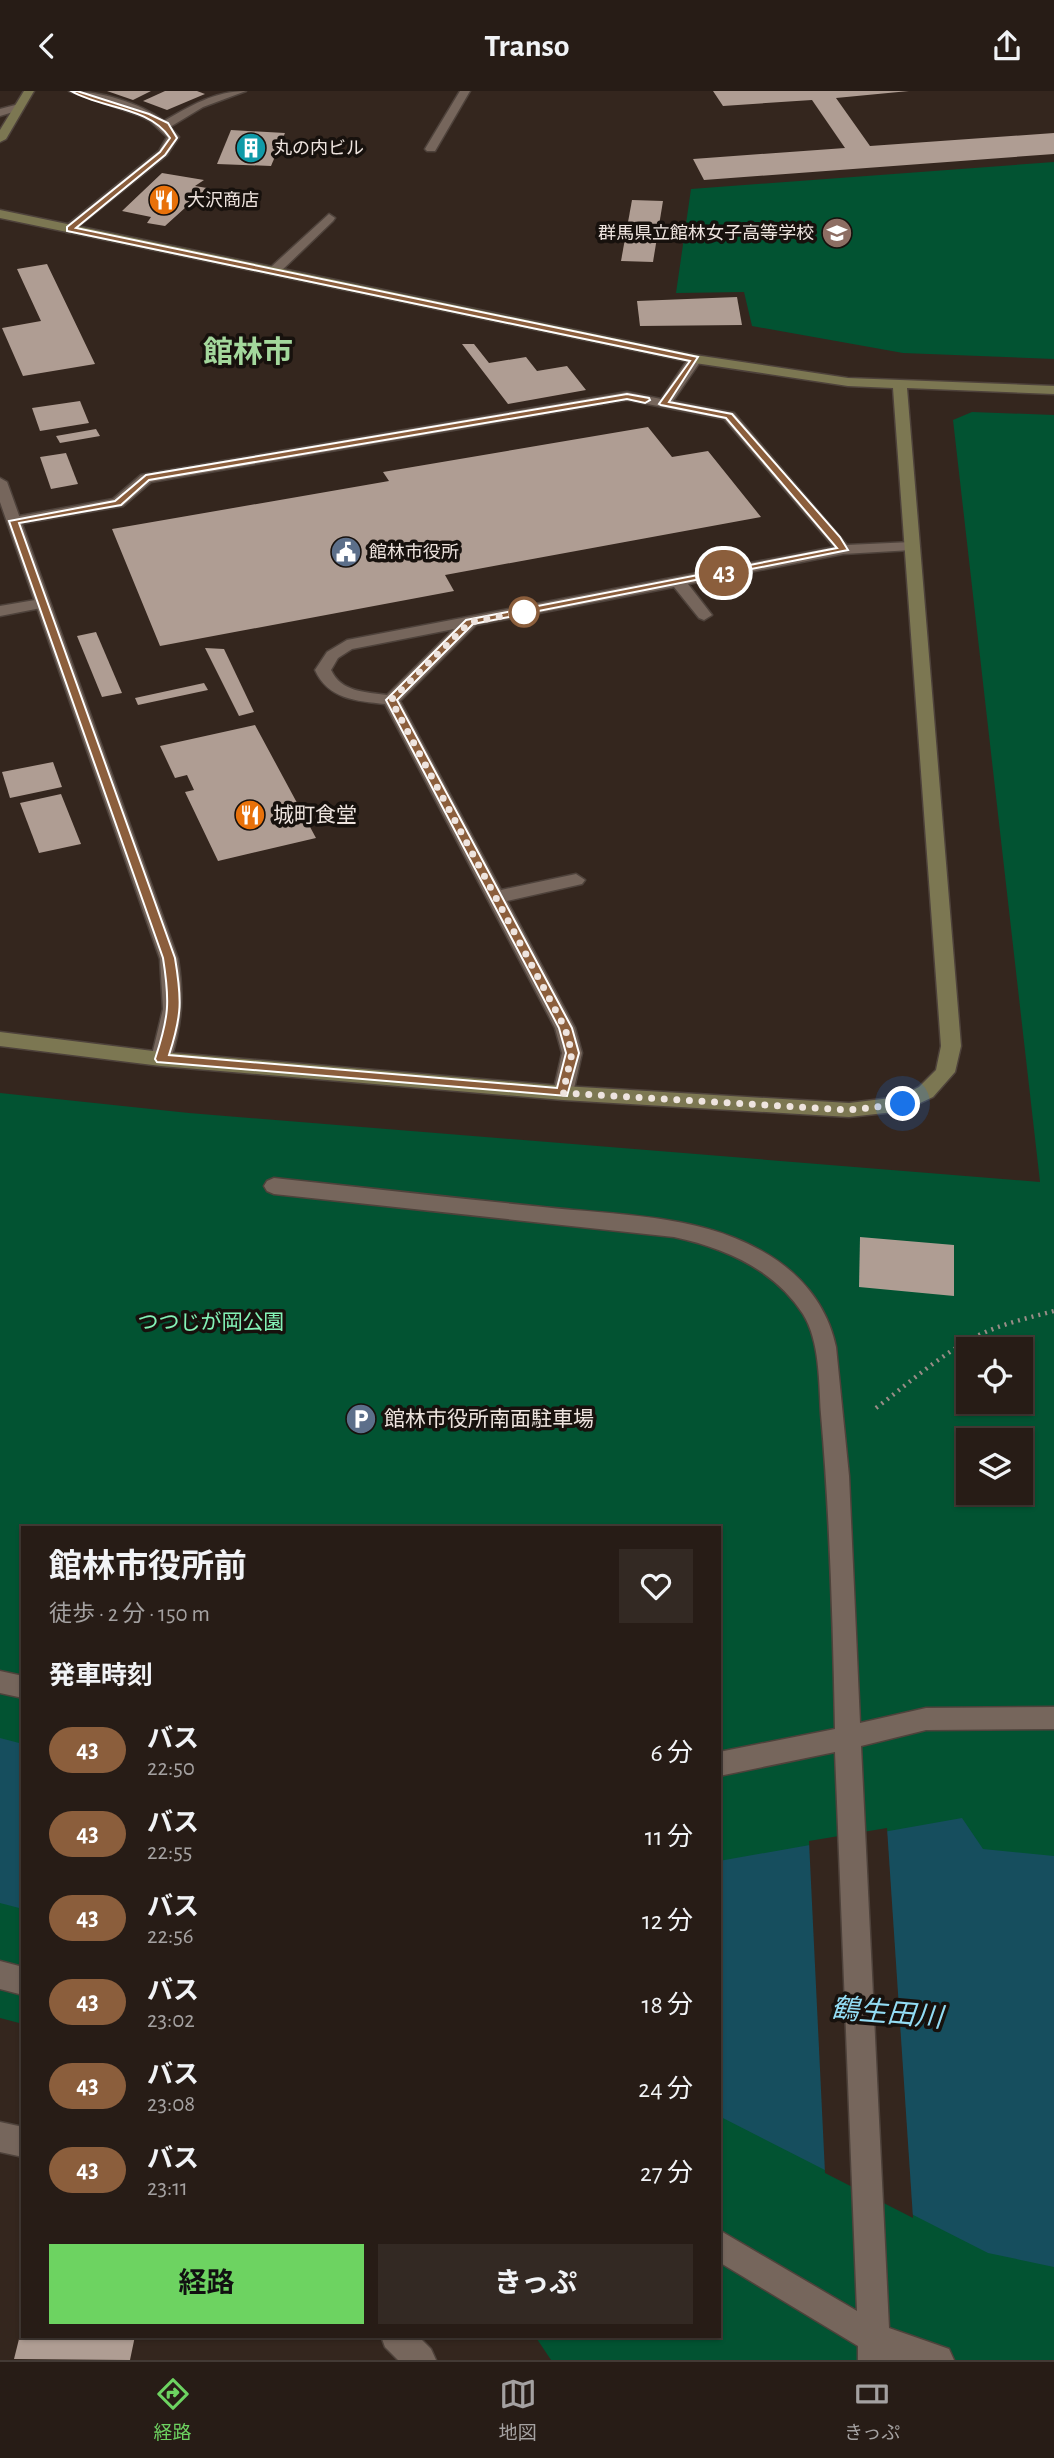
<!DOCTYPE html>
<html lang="ja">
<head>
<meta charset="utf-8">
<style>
	body { margin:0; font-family:"Alegreya Sans","Noto Sans JP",sans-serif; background:#332923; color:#f1f3f6; height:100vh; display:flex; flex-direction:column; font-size:26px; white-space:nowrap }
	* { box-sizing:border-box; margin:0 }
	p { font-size:23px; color:#a4a1a1 }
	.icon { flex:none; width:38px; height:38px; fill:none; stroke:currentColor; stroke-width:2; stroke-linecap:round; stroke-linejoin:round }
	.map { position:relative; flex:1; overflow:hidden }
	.side { position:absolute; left:21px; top:1435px; width:700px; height:812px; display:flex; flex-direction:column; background:#271c16; border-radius:0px; box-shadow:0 2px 5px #0004,0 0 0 2px #433a35 }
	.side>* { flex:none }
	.badge { padding:0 14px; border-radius:23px; font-size:24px; line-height:46px }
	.buttons { position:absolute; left:956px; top:1246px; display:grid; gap:14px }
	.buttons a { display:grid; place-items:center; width:77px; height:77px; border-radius:0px; background:#271c16; box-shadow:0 2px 5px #0004,0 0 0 2px #433a35; font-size:35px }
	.you { position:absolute; width:35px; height:35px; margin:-18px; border:5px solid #fff; border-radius:50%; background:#1a73e8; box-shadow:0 0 0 10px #1a73e833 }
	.map>.badge { position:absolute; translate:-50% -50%; box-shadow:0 0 0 4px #fff }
	h2 { padding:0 28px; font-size:26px; line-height:63px }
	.round { display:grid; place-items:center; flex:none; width:74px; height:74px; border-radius:0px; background:#332923 }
	.summary { display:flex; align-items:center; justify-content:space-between; height:119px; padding:0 28px }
	h1 { font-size:33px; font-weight:700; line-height:52px }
	.cta { display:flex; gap:14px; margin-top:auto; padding:14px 28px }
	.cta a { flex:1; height:80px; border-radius:0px; background:#6dd361; color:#111; font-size:28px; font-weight:700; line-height:80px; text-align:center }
	.cta a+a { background:#332923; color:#f1f3f6 }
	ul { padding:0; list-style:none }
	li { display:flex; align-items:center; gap:21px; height:84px; padding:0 28px }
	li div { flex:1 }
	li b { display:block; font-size:26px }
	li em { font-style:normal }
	li .badge { min-width:77px; font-weight:700; text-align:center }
	header { display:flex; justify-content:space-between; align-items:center; height:91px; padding:0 28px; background:#271c16; font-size:32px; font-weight:700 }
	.tab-bar { display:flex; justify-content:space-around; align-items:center; height:98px; border-top:2px solid #433a35; background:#271c16; font-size:19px; color:#a4a1a1 }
	.tab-bar a { display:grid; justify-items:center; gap:4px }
	.tab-bar .selected { color:#6dd361 }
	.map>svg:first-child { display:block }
	.green { fill:#025332; fill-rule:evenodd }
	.water { fill:#164e5e }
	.pier { fill:#34261e }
	.building { fill:#af9d93 }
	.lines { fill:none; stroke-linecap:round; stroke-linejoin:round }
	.lane-casing { stroke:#4e423b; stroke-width:3 }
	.street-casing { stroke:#4e423b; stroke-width:3 }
	.secondary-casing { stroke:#4e423b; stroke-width:3 }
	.path { stroke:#998d87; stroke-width:4.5; stroke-dasharray:2 5; stroke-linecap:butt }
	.lane { fill:#76665c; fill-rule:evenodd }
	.street { fill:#76665c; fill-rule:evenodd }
	.secondary { fill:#7c7752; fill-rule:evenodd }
	.line { fill:#8b5e3c; stroke:#fff; stroke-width:2 }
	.walk { stroke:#eee4df; stroke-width:7; stroke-dasharray:0 12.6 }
	.stop-dot { fill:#fff; stroke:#8b5e3c; stroke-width:3.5 }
	.labels { text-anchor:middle; stroke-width:7; stroke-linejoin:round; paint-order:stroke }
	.far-poi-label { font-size:18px; fill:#eee4df; stroke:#17110d; text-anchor:start }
	.poi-label { font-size:21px; fill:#eee4df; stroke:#17110d; text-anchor:start }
	.park-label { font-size:21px; fill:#84f3b7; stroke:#17110d }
	.near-water-label { font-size:28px; font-style:italic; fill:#93dcf4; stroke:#17110d }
	.far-town-label { font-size:30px; font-weight:bold; fill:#a3d89c; stroke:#17110d }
</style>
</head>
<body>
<header><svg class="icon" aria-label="back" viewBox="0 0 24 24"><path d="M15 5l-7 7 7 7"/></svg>Transo<svg class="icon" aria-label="share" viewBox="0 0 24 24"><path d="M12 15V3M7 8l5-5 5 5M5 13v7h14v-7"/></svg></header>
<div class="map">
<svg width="1054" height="2269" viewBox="0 0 1054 2269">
	<rect width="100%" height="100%" fill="#34261e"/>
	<g class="green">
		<polygon points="1054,71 1054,268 903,262 752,235 744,201 676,202 691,98"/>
		<path d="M972,321L1054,324V2269H551L535,2245H719V1437H23V1933L0,1927V1002L189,1022L1040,1091L953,329ZM968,1258H1020V1311H968ZM968,1349H1020V1402H968Z"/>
	</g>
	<g class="water">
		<polygon points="0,1647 23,1653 23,1818 0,1812"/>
		<polygon points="962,1727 983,1758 1054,1765 1054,2176 988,2162 719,2025 719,1770"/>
	</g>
	<polygon class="pier" points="887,1737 913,2127 825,2082 809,1750"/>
	<g class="building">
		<polygon points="107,0 151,0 133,9"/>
		<polygon points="165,0 197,0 205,3 167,19 143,10"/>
		<polygon points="713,0 909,0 836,7 870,55 1054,42 1054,63 704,89 693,68 845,57 812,9 723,15"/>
		<polygon points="231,39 285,42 271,75 217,73"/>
		<polygon points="162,82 204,89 195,95 207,97 165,135 147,132 151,126 122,120"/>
		<polygon points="632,109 663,110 653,171 621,170"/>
		<polygon points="47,173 95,273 23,285 2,237 41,230 17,178"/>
		<polygon points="737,206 742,234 640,235 637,210"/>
		<polygon points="462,253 474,253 489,272 526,266 537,280 567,275 586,299 508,313"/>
		<polygon points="80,310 89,332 40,340 32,317"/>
		<polygon points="648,336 672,366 708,360 761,426 445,484 454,500 160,555 112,438 389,390 383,381"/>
		<polygon points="96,338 100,345 60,352 56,345"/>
		<polygon points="66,362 78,393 51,398 40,366"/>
		<polygon points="96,541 122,602 102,606 77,545"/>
		<polygon points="205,557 224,558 254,621 239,625"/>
		<polygon points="204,592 208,599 138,614 135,607"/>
		<polygon points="255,634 316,747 218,770 185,701 194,699 187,684 175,687 160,655"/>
		<polygon points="53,671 62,696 10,707 2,681"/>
		<polygon points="61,703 81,753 39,762 20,712"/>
		<polygon points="860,1146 954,1154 954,1205 859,1196"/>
		<polygon points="22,2236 23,2245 135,2245 130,2269 14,2268"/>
	</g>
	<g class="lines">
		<g class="lane-casing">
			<g id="lane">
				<polygon points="19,13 24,16 23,18 0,25 0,18"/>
				<polygon points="329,123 335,127 333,130 279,182 271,182 271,176"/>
				<path d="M695,264L702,268L673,310L734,322L847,454L912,451L919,455L912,459L843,463L688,493L712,524L704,529L699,527L674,496L476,534L400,610L501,799L576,783L585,789L582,793L507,810L575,937L582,962L573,1002L570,1007H556L553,1002L562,962L555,937L385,613C356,610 328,608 315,579L327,561L347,549L834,456L724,328L627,309L151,391L123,415L14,434L7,430L14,426L113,408L141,384L146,383L627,301L661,308L690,265ZM454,538L387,604C365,601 341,601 331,579L338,567L352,558Z"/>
				<polygon points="41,508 49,513 46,516 0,525 0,515"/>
			</g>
		</g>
		<g class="street-casing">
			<g id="street">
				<path d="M69,0C99,0 139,11 164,30C190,15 215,0 246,0L203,16L170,36L179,46L167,64L70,142L66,141V135L159,60L167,46L150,30L138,24Z"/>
				<polygon points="460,0 470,0 435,60 427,60 425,58"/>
				<path d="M0,387L7,391L178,868C184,904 182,933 171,968L168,973H154L151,968L163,918L160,868L0,411Z"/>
				<path d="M274,1087C364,1097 454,1107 543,1116C615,1124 696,1123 760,1159C799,1180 827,1213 836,1256L849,1385L860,1632L926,1617L1054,1616V1638L926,1639L861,1655L889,2237L949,2258L954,2269H858V2255L719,2171V2139L857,2220L835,1661L719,1685V1661L835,1638C833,1533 830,1427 821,1323C819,1292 820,1250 803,1223C774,1178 725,1157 674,1146L274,1103L267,1100L264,1095L267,1090Z"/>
				<polygon points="0,1580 23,1585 23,1607 0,1602"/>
				<polygon points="0,1870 23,1876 23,1904 0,1898"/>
				<polygon points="0,2031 23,2036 23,2066 0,2061"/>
				<polygon points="381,2245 418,2245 431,2258 436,2269 398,2269 385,2256"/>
			</g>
		</g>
		<g class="secondary-casing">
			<g id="secondary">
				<polygon points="24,0 34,0 6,48 0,51 0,39"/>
				<polygon points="0,119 695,264 848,287 1054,295 1054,303 907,297 961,955 955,981 933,1006 903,1020 849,1026 563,1009 161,975 0,955 0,941 161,961 563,995 849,1012 899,1006 919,996 936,979 941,955 893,297 848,295 695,272 0,127"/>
			</g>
		</g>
		<path class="path" d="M876,1317C909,1292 940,1264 977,1245C1001,1233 1028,1227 1054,1220"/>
		<use href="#lane" class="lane"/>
		<use href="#street" class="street"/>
		<use href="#secondary" class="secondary"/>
	</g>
	<path class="line" d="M71,0H77L149,23L168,32L177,47L165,64L76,137L698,266L669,311L732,323L840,446L848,459L473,533L397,609L572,937L579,962L567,1005L157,971L155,968C169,926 170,911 163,867L9,430L115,410L146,384L627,303L649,307L650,309L645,312L627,308L149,389L121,414L19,432L175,867C182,909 182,924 169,964L557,997L566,962L559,937L386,609L466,529L837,457L726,327L661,314L659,313L690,270L67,140V136L160,61L170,47C149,15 101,18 71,0Z"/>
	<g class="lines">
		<polyline class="walk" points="524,521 470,531 391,609 565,937 572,962 563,1002 849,1019 903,1013"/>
	</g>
	<defs>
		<g id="building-disc" transform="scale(1.575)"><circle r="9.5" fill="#0f9aa8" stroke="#17110d"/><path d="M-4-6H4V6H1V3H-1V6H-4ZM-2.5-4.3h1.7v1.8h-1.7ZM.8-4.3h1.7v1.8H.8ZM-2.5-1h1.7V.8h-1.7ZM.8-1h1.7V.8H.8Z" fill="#fff"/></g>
		<g id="restaurant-disc" transform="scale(1.575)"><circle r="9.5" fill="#e8710a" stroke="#17110d"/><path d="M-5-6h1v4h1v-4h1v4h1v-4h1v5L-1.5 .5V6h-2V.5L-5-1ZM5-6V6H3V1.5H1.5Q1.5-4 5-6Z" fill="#fff"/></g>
		<g id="school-disc" transform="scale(1.575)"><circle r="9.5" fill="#8d6e63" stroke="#17110d"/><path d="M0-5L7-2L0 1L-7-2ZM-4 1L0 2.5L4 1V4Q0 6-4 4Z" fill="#fff"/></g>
		<g id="civic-disc" transform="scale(1.575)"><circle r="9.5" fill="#5c6f8a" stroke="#17110d"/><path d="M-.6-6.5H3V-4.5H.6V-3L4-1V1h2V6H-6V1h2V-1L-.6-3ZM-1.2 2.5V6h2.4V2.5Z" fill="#fff"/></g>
		<g id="parking-disc" transform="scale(1.575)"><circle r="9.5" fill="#5c6f8a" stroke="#17110d"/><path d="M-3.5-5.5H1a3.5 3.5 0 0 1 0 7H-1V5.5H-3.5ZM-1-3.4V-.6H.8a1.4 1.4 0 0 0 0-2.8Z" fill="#fff"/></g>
	</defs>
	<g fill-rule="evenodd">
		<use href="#building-disc" x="251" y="57"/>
		<use href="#restaurant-disc" x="164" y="109"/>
		<use href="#school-disc" x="837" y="142"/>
		<use href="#civic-disc" x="346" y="461"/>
		<use href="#restaurant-disc" x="250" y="724"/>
		<use href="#parking-disc" x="361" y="1328"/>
	</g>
	<circle class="stop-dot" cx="524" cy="521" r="14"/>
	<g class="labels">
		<g class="far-poi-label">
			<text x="274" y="63">丸の内ビル</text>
			<text x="187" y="115">大沢商店</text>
			<text x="814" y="148" text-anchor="end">群馬県立館林女子高等学校</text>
			<text x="369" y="467">館林市役所</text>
		</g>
		<g class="poi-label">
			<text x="273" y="731">城町食堂</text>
			<text x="384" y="1335">館林市役所南面駐車場</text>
		</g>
		<g class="park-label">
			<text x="211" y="1238">つつじが岡公園</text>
		</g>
		<g class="near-water-label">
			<text transform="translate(887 1921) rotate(5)" y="10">鶴生田川</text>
		</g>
		<g class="far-town-label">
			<text x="248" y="271">館林市</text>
		</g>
	</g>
</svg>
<div class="buttons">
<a><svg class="icon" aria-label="locate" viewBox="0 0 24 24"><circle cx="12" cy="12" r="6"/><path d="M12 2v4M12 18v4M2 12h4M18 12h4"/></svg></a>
<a><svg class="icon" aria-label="layers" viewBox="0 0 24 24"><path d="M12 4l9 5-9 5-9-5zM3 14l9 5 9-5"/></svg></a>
</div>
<div class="you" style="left:903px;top:1013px"></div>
<b class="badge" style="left:724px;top:482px;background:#8b5e3c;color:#fff">43</b>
<section class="side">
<div class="summary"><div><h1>館林市役所前</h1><p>徒歩 · 2 分 · 150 m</p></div><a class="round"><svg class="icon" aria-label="heart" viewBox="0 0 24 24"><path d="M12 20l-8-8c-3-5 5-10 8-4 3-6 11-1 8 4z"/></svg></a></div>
<h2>発車時刻</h2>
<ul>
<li><span class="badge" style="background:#8b5e3c;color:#fff">43</span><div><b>バス</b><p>22:50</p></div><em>6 分</em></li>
<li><span class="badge" style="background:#8b5e3c;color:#fff">43</span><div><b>バス</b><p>22:55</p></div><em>11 分</em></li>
<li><span class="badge" style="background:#8b5e3c;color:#fff">43</span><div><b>バス</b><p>22:56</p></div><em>12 分</em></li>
<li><span class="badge" style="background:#8b5e3c;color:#fff">43</span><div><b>バス</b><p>23:02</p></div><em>18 分</em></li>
<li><span class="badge" style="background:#8b5e3c;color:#fff">43</span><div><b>バス</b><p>23:08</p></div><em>24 分</em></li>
<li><span class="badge" style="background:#8b5e3c;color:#fff">43</span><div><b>バス</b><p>23:11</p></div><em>27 分</em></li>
</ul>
<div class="cta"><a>経路</a><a>きっぷ</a></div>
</section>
</div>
<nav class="tab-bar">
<a class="selected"><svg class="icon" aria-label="directions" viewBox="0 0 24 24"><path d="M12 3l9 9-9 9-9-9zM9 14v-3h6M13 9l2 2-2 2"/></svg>経路</a>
<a><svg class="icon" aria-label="map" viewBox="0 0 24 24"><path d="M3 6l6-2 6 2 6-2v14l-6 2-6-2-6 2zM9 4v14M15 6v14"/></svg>地図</a>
<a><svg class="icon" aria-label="tickets" viewBox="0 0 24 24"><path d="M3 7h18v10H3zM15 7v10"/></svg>きっぷ</a>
</nav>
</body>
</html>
